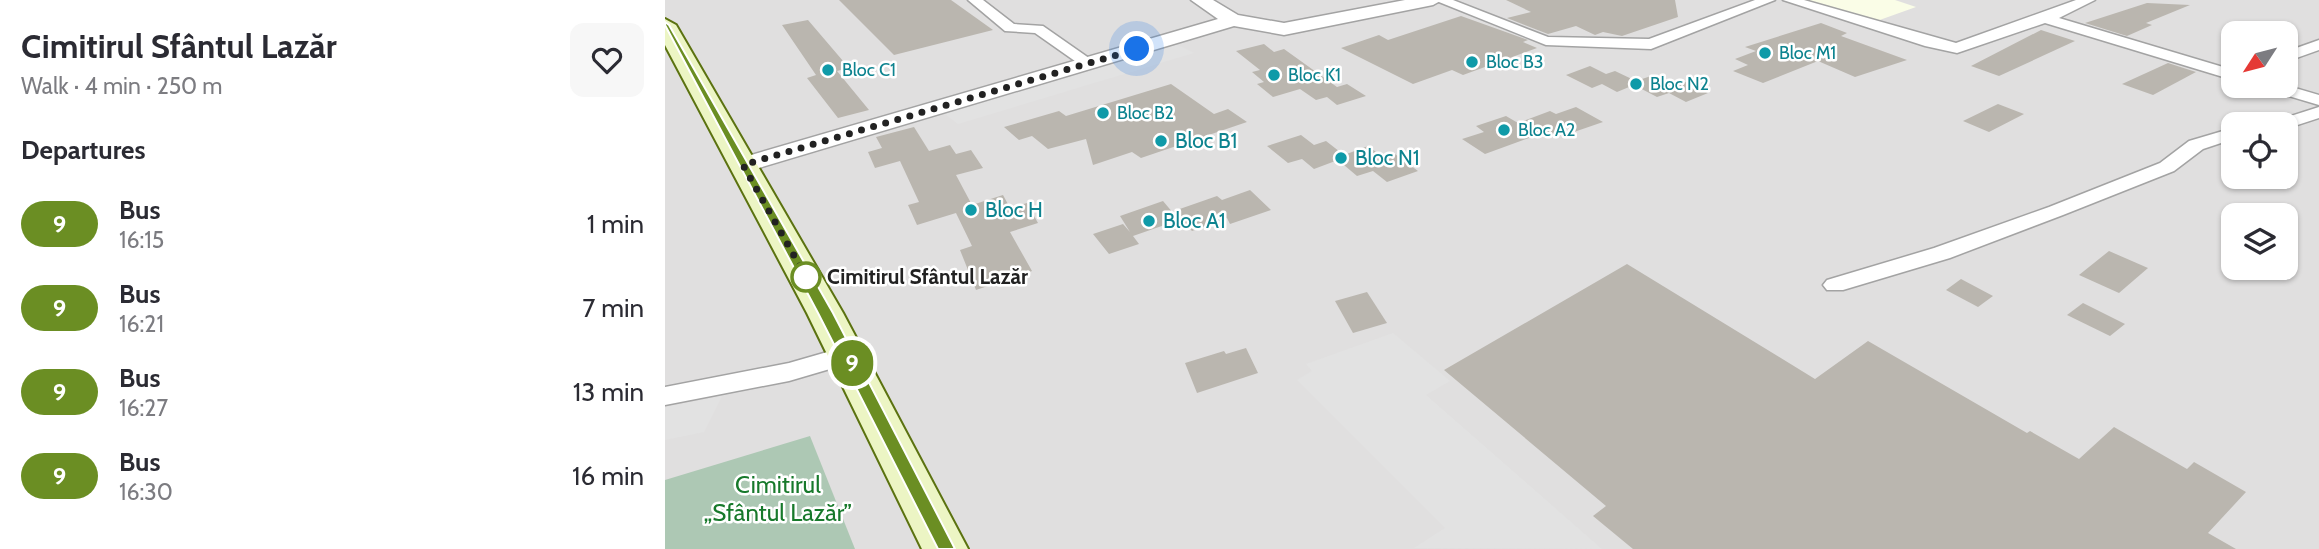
<!DOCTYPE html>
<html lang="en">
<head>
<meta charset="utf-8">
<style>
	body { margin:0; font-family:Cabin,sans-serif; background:#f7f7f7; color:#2b2b33; height:100vh; display:flex; flex-direction:column; font-size:26px; white-space:nowrap }
	* { box-sizing:border-box; margin:0 }
	p { font-size:23px; color:#7c7c81 }
	.icon { flex:none; width:38px; height:38px; fill:none; stroke:currentColor; stroke-width:2; stroke-linecap:round; stroke-linejoin:round }
	.map { position:relative; flex:1; overflow:hidden }
	.drawer { display:flex; flex-direction:column; background:#fff; width:665px }
	.drawer>* { flex:none }
	.badge { padding:0 14px; border-radius:23px; font-size:24px; line-height:46px }
	.needle { width:46px; rotate:234deg }
	.tools { position:absolute; left:1556px; top:21px; display:grid; gap:14px }
	.tools a { display:grid; place-items:center; width:77px; height:77px; border-radius:14px; background:#fff; box-shadow:0 2px 5px #0004; font-size:35px }
	.you { position:absolute; width:35px; height:35px; margin:-18px; border:5px solid #fff; border-radius:50%; background:#1a73e8; box-shadow:0 0 0 10px #1a73e833 }
	.map>.badge { position:absolute; translate:-50% -50%; box-shadow:0 0 0 4px #fff }
	h2 { padding:0 21px; font-size:26px; line-height:63px }
	.round { display:grid; place-items:center; flex:none; width:74px; height:74px; border-radius:14px; background:#f7f7f7 }
	.head { display:flex; align-items:center; justify-content:space-between; height:119px; padding:0 21px }
	h1 { font-size:33px; font-weight:700; line-height:52px }
	ul { padding:0; list-style:none }
	li { display:flex; align-items:center; gap:21px; height:84px; padding:0 21px }
	li div { flex:1 }
	li b { display:block; font-size:26px }
	li em { font-style:normal }
	li .badge { min-width:77px; font-weight:700; text-align:center }
	main { display:flex; flex:1; min-height:0 }
	.map>svg:first-child { display:block }
	.residential { fill:#e0dfdf; fill-rule:evenodd }
	.education { fill:#fafde7 }
	.cemetery { fill:#adc8b4 }
	.parking { fill:#e2e2e2 }
	.building { fill:#bab6af }
	.lines { fill:none; stroke-linecap:round; stroke-linejoin:round }
	.minor-casing { stroke:#a3a3a3; stroke-width:3 }
	.tertiary-casing { stroke:#a3a3a3; stroke-width:3 }
	.secondary-casing { stroke:#5b7210; stroke-width:4 }
	.minor { fill:#fff; fill-rule:evenodd }
	.tertiary { fill:#fff; fill-rule:evenodd }
	.secondary { fill:#ecf5c4; fill-rule:evenodd }
	.line { fill:#6b8e23; stroke:#fff; stroke-width:2 }
	.walk { stroke:#222; stroke-width:7; stroke-dasharray:0 12.6 }
	.culture-dot { fill:#0f9aa8; stroke:#fff; stroke-width:2.5 }
	.stop-dot { fill:#fff; stroke:#6b8e23; stroke-width:3.5 }
	.labels { text-anchor:middle; stroke-width:5; stroke-linejoin:round; paint-order:stroke }
	.far-culture-label { font-size:18px; fill:#0d838f; stroke:#fff; text-anchor:start }
	.culture-label { font-size:21px; fill:#0d838f; stroke:#fff; text-anchor:start }
	.stop-label { font-size:21px; font-weight:bold; fill:#222; stroke:#fff; text-anchor:start }
	.near-park-label { font-size:24px; fill:#17792b; stroke:#fff }
</style>
</head>
<body>
<main>
<section class="drawer">
<div class="head"><div><h1>Cimitirul Sfântul Lazăr</h1><p>Walk · 4 min · 250 m</p></div><a class="round"><svg class="icon" aria-label="heart" viewBox="0 0 24 24"><path d="M12 20l-8-8c-3-5 5-10 8-4 3-6 11-1 8 4z"/></svg></a></div>
<h2>Departures</h2>
<ul>
<li><span class="badge" style="background:#6b8e23;color:#fff">9</span><div><b>Bus</b><p>16:15</p></div><em>1 min</em></li>
<li><span class="badge" style="background:#6b8e23;color:#fff">9</span><div><b>Bus</b><p>16:21</p></div><em>7 min</em></li>
<li><span class="badge" style="background:#6b8e23;color:#fff">9</span><div><b>Bus</b><p>16:27</p></div><em>13 min</em></li>
<li><span class="badge" style="background:#6b8e23;color:#fff">9</span><div><b>Bus</b><p>16:30</p></div><em>16 min</em></li>
</ul>
</section>
<div class="map">
<svg width="1654" height="549" viewBox="0 0 1654 549">
	<rect width="100%" height="100%" fill="#f1efea"/>
	<path class="residential" d="M0,0H1654V549H0ZM1568,33H1620V86H1568ZM1568,124H1620V177H1568ZM1568,215H1620V268H1568Z"/>
	<polygon class="education" points="1141,0 1230,0 1251,7 1209,22"/>
	<polygon class="cemetery" points="145,436 190,549 0,549 0,480"/>
	<g class="parking">
		<polygon points="509,43 529,53 293,124 276,111"/>
		<polygon points="728,333 785,381 761,395 937,549 749,548 780,528 632,380 647,371 641,364"/>
		<polygon points="57,396 39,432 0,440 0,407"/>
	</g>
	<g class="building">
		<polygon points="174,0 286,0 328,30 229,55"/>
		<polygon points="841,0 1010,0 1013,17 957,36 938,32 930,35 911,26 883,34 842,18 866,12"/>
		<polygon points="1482,3 1525,5 1481,23 1487,25 1462,36 1420,23"/>
		<polygon points="796,16 863,40 858,42 872,48 798,75 787,70 748,84 676,48 714,35 723,40"/>
		<polygon points="143,20 184,68 172,71 204,110 173,118 142,78 151,75 117,25"/>
		<polygon points="1156,23 1182,33 1176,36 1242,60 1190,77 1153,61 1098,83 1068,71 1083,65 1070,59 1091,51 1080,47"/>
		<polygon points="1376,30 1410,41 1334,76 1306,66"/>
		<polygon points="599,44 609,52 619,49 672,87 682,84 701,96 672,105 662,97 651,100 635,89 608,97 592,84 599,82 587,72 595,70 571,51"/>
		<polygon points="1503,63 1531,72 1488,95 1457,84"/>
		<polygon points="925,66 941,74 950,71 971,81 989,75 1008,83 1016,80 1043,93 1021,102 1004,93 992,97 969,85 952,92 937,84 927,88 901,75"/>
		<polygon points="506,84 549,114 563,109 582,122 476,158 467,152 428,165 421,139 383,149 367,136 354,140 339,127 394,111 401,116"/>
		<polygon points="1333,104 1359,114 1324,132 1298,121"/>
		<polygon points="911,107 938,122 909,132 904,128 880,138 875,134 820,154 797,139 819,132 811,126 841,116 853,123 885,111 891,114"/>
		<polygon points="249,127 264,151 285,145 291,154 306,150 318,168 291,175 307,205 338,195 345,208 362,203 373,223 345,232 367,271 311,290 295,250 307,246 291,213 252,225 243,205 254,202 235,161 210,168 203,152 217,148 211,137"/>
		<polygon points="636,135 649,145 661,141 679,155 703,146 719,158 730,154 753,171 722,182 708,171 692,176 673,160 649,169 637,159 623,163 602,146"/>
		<polygon points="585,190 606,210 565,224 562,218 527,231 509,211 552,196 557,200"/>
		<polygon points="498,201 514,220 468,236 474,244 444,254 428,234 458,224 465,232 455,216"/>
		<polygon points="1444,251 1483,268 1454,293 1414,275"/>
		<polygon points="962,264 1150,379 1203,341 1362,433 1365,431 1414,459 1449,427 1522,469 1529,462 1581,492 1543,533 1571,549 968,549 928,516 941,506 779,370"/>
		<polygon points="1296,279 1328,296 1313,307 1281,290"/>
		<polygon points="702,292 722,323 688,333 670,301"/>
		<polygon points="1418,303 1460,324 1445,336 1402,315"/>
		<polygon points="581,348 593,373 532,393 520,363 559,351 561,354"/>
	</g>
	<g class="lines">
		<g class="minor-casing">
			<g id="minor">
				<polygon points="303,0 318,0 349,24 378,26 431,63 423,68 417,66 370,33 340,31"/>
				<polygon points="769,0 788,0 883,37 984,39 1090,0 1110,0 986,49 881,45"/>
				<polygon points="1118,0 1139,0 1291,43 1411,0 1430,0 1394,18 1568,70 1568,80 1380,23 1292,53 1260,46"/>
				<polygon points="1654,40 1654,50 1620,62 1620,52"/>
				<polygon points="1620,85 1654,95 1654,105 1600,89 1598,86"/>
				<polygon points="1654,107 1654,118 1620,129 1620,124 1610,124 1613,120"/>
				<polygon points="1568,128 1568,139 1538,149 1509,171 1398,215 1285,258 1178,290 1162,290 1158,285 1162,280 1269,248 1384,207 1495,163 1524,141"/>
				<polygon points="183,346 192,349 196,355 192,361 124,381 0,405 0,387 124,363"/>
			</g>
		</g>
		<g class="tertiary-casing">
			<polygon id="tertiary" points="526,0 548,0 573,15 619,23 740,0 777,0 768,5 619,35 569,26 87,170 69,170 66,165 69,160 553,19"/>
		</g>
		<g class="secondary-casing">
			<polygon id="secondary" points="0,19 11,25 178,313 303,549 257,549 142,313 0,45"/>
		</g>
		<use href="#minor" class="minor"/>
		<use href="#tertiary" class="tertiary"/>
		<use href="#secondary" class="secondary"/>
	</g>
	<polygon class="line" points="0,22 4,25 168,313 287,543 290,549 273,549 153,313 0,25"/>
	<g class="lines">
		<polyline class="walk" points="141,277 78,165 472,49"/>
	</g>
	<g class="culture-dot">
		<circle cx="1100" cy="53" r="7"/>
		<circle cx="807" cy="62" r="7"/>
		<circle cx="163" cy="70" r="7"/>
		<circle cx="609" cy="75" r="7"/>
		<circle cx="971" cy="84" r="7"/>
		<circle cx="438" cy="113" r="7"/>
		<circle cx="839" cy="130" r="7"/>
		<circle cx="496" cy="141" r="7"/>
		<circle cx="676" cy="158" r="7"/>
		<circle cx="306" cy="210" r="7"/>
		<circle cx="484" cy="221" r="7"/>
	</g>
	<circle class="stop-dot" cx="141" cy="277" r="14"/>
	<g class="labels">
		<g class="far-culture-label">
			<text x="1114" y="59">Bloc M1</text>
			<text x="821" y="68">Bloc B3</text>
			<text x="177" y="76">Bloc C1</text>
			<text x="623" y="81">Bloc K1</text>
			<text x="985" y="90">Bloc N2</text>
			<text x="452" y="119">Bloc B2</text>
			<text x="853" y="136">Bloc A2</text>
		</g>
		<g class="culture-label">
			<text x="510" y="148">Bloc B1</text>
			<text x="690" y="165">Bloc N1</text>
			<text x="320" y="217">Bloc H</text>
			<text x="498" y="228">Bloc A1</text>
		</g>
		<g class="stop-label">
			<text x="162" y="284">Cimitirul Sfântul Lazăr</text>
		</g>
		<g class="near-park-label">
			<text x="113" y="493">Cimitirul<tspan x="113" dy="28">„Sfântul Lazăr”</tspan></text>
		</g>
	</g>
</svg>
<div class="tools">
<a><svg class="needle" viewBox="-14 -14 28 28"><path d="M0-13l5 13h-10z" fill="#e53935"/><path d="M0 13l5-13h-10z" fill="#7c7c81"/></svg></a>
<a><svg class="icon" aria-label="locate" viewBox="0 0 24 24"><circle cx="12" cy="12" r="6"/><path d="M12 2v4M12 18v4M2 12h4M18 12h4"/></svg></a>
<a><svg class="icon" aria-label="layers" viewBox="0 0 24 24"><path d="M12 4l9 5-9 5-9-5zM3 14l9 5 9-5"/></svg></a>
</div>
<div class="you" style="left:472px;top:49px"></div>
<b class="badge" style="left:187px;top:363px;background:#6b8e23;color:#fff">9</b>
</div>
</main>
</body>
</html>
